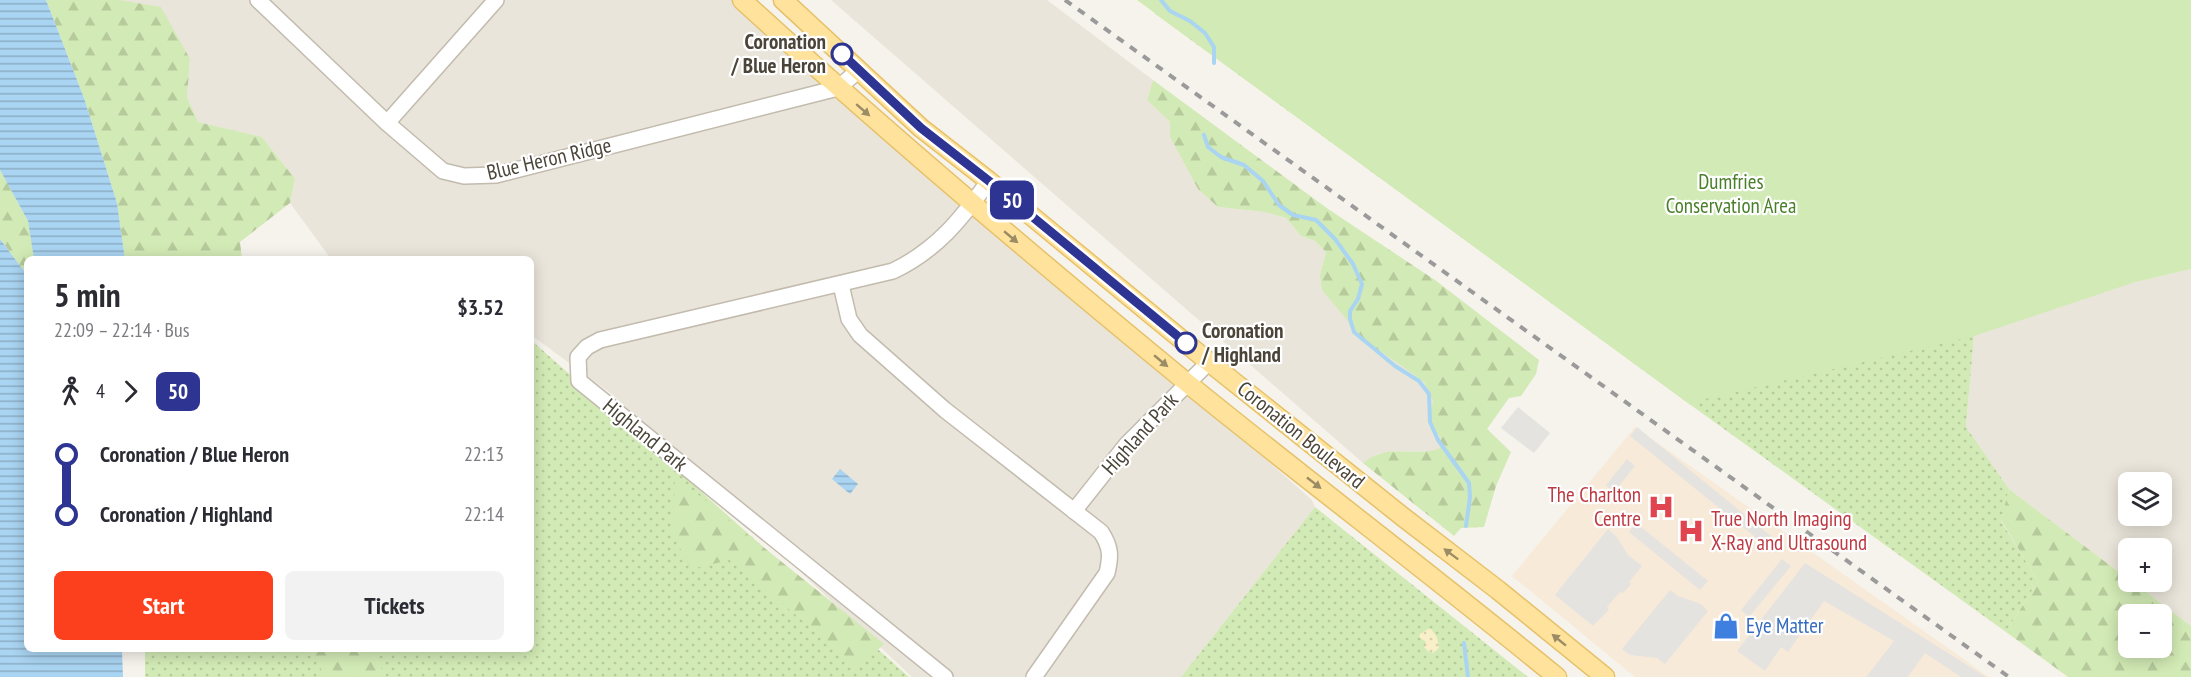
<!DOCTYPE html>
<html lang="en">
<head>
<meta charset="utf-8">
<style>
	body { margin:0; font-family:"PT Sans Narrow",sans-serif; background:#f2f2f3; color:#2b2b33; height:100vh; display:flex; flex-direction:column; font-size:22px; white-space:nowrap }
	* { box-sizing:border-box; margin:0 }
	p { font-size:20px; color:#7c7c81 }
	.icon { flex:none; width:33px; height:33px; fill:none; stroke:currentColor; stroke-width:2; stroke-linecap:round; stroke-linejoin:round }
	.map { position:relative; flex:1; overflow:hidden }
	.panel { position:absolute; left:24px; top:256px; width:510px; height:396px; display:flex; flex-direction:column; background:#fff; border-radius:9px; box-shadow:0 3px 15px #0003 }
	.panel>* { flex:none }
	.badge { padding:0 12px; border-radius:9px; font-size:21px; line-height:39px }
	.controls { position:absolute; left:2118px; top:472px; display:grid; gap:12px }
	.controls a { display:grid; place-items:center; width:54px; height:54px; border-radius:9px; background:#fff; box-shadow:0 3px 15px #0003; font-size:30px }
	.map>.badge { position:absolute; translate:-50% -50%; box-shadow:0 0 0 3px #fff }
	.legs { display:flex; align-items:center; gap:9px; height:66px; padding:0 30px; font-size:20px }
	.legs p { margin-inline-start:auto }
	.summary { display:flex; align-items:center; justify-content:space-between; height:102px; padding:0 30px }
	h1 { font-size:33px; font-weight:700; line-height:45px }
	.primary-button { display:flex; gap:12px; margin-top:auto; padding:12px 30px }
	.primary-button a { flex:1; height:69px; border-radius:9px; background:#fc3f1d; color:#fff; font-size:24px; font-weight:700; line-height:69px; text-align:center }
	.primary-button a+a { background:#f2f2f3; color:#2b2b33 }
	ul { padding:0 30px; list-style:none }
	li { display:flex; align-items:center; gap:21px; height:60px; font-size:22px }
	li i { display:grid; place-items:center; width:9px; height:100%; margin:0 8px; background:currentColor }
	li i::after { content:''; width:15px; height:15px; margin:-8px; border:4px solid; border-radius:50%; background:#fff }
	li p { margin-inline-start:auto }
	li:first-child i { background:linear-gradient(#0000 50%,currentColor 0) }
	li:last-child i { background:linear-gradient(currentColor 50%,#0000 0) }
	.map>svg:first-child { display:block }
	.residential { fill:#eae5da; fill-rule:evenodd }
	.commercial { fill:#f7ead8 }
	.grass { fill:url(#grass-dots) }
	.forest { fill:url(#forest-firs); fill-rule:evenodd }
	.sand { fill:url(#sand-dots) }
	.park { fill:#d2eab5 }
	.parking { fill:#e5e3e0 }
	.water { fill:url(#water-rules) }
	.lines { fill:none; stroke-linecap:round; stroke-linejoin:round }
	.stream { stroke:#a9d4f2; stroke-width:4 }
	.minor-casing { stroke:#c2bbae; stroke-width:18 }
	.major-casing { stroke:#e6c16a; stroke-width:21 }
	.minor { stroke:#fff; stroke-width:15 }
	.major { stroke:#ffe39c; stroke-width:18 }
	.rail { stroke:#9a9a9a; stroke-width:4; stroke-dasharray:8 8; stroke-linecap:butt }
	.oneway { fill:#9c8c66 }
	.line-1-casing { stroke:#fff; stroke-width:14 }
	.line-1 { stroke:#2e3491; stroke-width:9 }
	.stop-1-dot { fill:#fff; stroke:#2e3491; stroke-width:3 }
	.labels { text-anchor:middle; stroke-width:4.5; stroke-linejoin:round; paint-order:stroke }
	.stop-label { font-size:21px; font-weight:bold; fill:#4b4439; stroke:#fff; text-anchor:end }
	.street-label { font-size:21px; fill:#4b4439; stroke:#fff }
	.park-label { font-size:21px; fill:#4a7f2a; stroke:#fff }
	.health-label { font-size:21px; fill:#be3a42; stroke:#fff; text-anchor:end }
	.shop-label { font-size:21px; fill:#366cbe; stroke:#fff; text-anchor:start }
</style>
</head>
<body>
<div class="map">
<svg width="2191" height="677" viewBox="0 0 2191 677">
	<defs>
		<pattern id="grass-dots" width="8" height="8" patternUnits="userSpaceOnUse" patternTransform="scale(1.5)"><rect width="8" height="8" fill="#d2eab5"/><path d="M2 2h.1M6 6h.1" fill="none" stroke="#b6ca9c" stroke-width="1.8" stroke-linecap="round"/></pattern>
		<pattern id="forest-firs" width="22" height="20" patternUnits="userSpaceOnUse" patternTransform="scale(1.5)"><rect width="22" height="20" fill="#d2eab5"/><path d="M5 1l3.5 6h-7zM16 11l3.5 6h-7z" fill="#b6ca9c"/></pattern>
		<pattern id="sand-dots" width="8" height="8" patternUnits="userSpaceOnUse" patternTransform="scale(1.5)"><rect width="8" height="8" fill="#f9efc9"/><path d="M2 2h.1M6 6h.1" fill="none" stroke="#d7cead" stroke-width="1.8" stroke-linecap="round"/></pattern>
		<pattern id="water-rules" width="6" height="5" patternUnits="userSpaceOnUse" patternTransform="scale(1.5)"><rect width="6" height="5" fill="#a9d4f2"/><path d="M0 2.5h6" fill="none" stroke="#8caec5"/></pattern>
	</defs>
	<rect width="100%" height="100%" fill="#f6f3ec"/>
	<g class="residential">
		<polygon points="119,0 743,0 1312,500 1315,507 1181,677 912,677 613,395 531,335 531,260 417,260 403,257 393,260 331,259 290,203 295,179 262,137 198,122 187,97 190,59"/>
		<polygon points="831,0 1047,0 1153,80 1147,100 1170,122 1170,137 1198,189 1218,207 1265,212 1286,218 1301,236 1315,241 1326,252 1320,275 1363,339 1424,382 1433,401 1427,421 1442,438 1440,448 1430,452 1397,451 1377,454 1363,463"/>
		<path d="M2191,269V626L2133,582H2162V549H2128V579L2009,489L1966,427L1974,336L2132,283ZM2128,483H2162V516H2128Z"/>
	</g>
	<polygon class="commercial" points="1635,427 1989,677 1635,677 1512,576"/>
	<g class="grass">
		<polygon points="1154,13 2132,283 1974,336 1966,427 2009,489 2001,521 2038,581 2006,632 1688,403"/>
		<polygon points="531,340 909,677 145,677 145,650 531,650"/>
		<polygon points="1315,507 1528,677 1181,677"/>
	</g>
	<g class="forest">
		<polygon points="46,0 119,0 161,7 190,59 187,97 198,122 262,137 295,179 290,203 240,242 242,259 125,259 117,203 84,98"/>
		<path d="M1153,80L1328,209L1435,280L1539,360L1536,374L1521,396L1509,398L1487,429L1511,452L1496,486L1484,527L1461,528L1454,536L1363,463C1367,460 1372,456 1376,455C1397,446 1420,457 1440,448L1441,438L1427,421L1433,401L1424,382L1363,339L1322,290L1320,275L1326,252L1315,241L1301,236L1286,218L1265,212L1218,207L1198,189L1170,137V122L1147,100Z"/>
		<polygon points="0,170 28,221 34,254 34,259 27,260 27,275 0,239"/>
		<polygon points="675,476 884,644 859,668 730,560 691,569 673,535"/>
		<path d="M2009,489L2128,579V582H2133L2191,626V677H2068L2006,632L2038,581L2001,520ZM2128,615H2162V648H2128Z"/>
		<polygon points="309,650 370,650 387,677 326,677"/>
	</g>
	<polygon class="sand" points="1428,629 1431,629 1437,637 1439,648 1433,653 1429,652 1424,647 1426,642 1419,637 1420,634"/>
	<polygon class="park" points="1137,0 2191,0 2191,269 2132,283 1974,336 1688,403"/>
	<g class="parking">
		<polygon points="1518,407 1550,433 1534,453 1501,428"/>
		<polygon points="1637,427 1782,545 1775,553 1630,436"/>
		<polygon points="1627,459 1635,466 1614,492 1606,485"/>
		<polygon points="1636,523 1708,581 1700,590 1629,532"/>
		<polygon points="1608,529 1616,536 1628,555 1642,566 1629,582 1631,584 1623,593 1620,592 1607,607 1609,610 1593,626 1555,595"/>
		<polygon points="1782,559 1791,566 1749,617 1741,610"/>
		<polygon points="1805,563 1986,677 1961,677 1925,653 1908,677 1866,677 1894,641 1824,601 1788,652 1781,647 1765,671 1737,651"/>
		<polygon points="1670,590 1678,596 1701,604 1708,611 1665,664 1657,658 1630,655 1622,649"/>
	</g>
	<g class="water">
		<polygon points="0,0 46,0 84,98 117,203 125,259 34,259 28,221 0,170"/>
		<polygon points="0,239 27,275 27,650 122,650 123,677 0,677"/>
		<polygon points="840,469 858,484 850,494 832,479"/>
	</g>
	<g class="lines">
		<g class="stream">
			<polyline points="1161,0 1170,11 1190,21 1205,33 1214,47 1214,63"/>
			<polyline points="1204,135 1208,147 1221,157 1244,165 1263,181 1279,205 1293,215 1316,220 1335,239 1353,264 1362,284 1358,299 1350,311 1350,319 1354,332 1395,366 1419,381 1429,394 1430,422 1438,440 1469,483 1470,497 1466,526"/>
			<polyline points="1464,643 1468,677"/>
		</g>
		<g class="minor-casing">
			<g id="minor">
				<polyline points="258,0 387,123 443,171 464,176 496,175 838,88 859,70"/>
				<polyline points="387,123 496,0"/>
				<path d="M841,285L849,319L860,335L945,410L1101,532C1111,547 1111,556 1107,573L1034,677"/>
				<polyline points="1074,511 1127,444 1209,362"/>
				<path d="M945,677L579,381L578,357L587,347L600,340L893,271C937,250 961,219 989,181"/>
			</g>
		</g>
		<g class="major-casing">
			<g id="major">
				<path d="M742,0C886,132 1035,258 1186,382C1309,482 1435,577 1557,677"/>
				<polyline points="783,0 921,128 989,181 1204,358 1403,517 1498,590 1605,677"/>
			</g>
		</g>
		<use href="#minor" class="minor"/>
		<use href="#major" class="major"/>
		<polyline class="rail" points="1065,0 2009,677"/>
	</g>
	<defs><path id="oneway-solid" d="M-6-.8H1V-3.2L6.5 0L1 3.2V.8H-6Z" transform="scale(1.5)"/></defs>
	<g class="oneway">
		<use href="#oneway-solid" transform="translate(863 110) rotate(41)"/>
		<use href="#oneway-solid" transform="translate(1011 237) rotate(40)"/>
		<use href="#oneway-solid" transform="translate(1161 361) rotate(40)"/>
		<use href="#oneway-solid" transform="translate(1314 483) rotate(38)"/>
		<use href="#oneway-solid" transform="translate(1451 554) rotate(-143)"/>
		<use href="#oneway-solid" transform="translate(1559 640) rotate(-141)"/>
	</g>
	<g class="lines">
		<g class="line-1-casing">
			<polyline id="line-1" points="842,54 921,128 989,181 1186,343"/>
		</g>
		<use href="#line-1" class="line-1"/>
	</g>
	<defs>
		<g id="hospital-bare" transform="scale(2.07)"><path d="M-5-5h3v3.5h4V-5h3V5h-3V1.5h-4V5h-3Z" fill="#e0444e" stroke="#fff" stroke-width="2.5" paint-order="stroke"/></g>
		<g id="shop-bare" transform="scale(2.07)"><path d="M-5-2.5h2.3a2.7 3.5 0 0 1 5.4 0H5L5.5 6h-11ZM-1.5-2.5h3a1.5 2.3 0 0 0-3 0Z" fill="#3f7fe0" stroke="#fff" stroke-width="2.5" paint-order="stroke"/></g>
	</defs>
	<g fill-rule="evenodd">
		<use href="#hospital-bare" x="1661" y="507"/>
		<use href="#hospital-bare" x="1691" y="531"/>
		<use href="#shop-bare" x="1726" y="626"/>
	</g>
	<g class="stop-1-dot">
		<circle cx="842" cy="54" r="10"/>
		<circle cx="1186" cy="343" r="10"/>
	</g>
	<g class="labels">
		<g class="stop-label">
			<text x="826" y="49">Coronation<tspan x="826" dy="24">/ Blue Heron</tspan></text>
			<text x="1202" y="338" text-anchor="start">Coronation<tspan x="1202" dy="24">/ Highland</tspan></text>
		</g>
		<g class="street-label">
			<text transform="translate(549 159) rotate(-13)" y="7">Blue Heron Ridge</text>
			<text transform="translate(1140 434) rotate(-48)" y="7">Highland Park</text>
			<text transform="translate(645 435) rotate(39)" y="7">Highland Park</text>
			<text transform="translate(1301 435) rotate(39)" y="7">Coronation Boulevard</text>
		</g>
		<g class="park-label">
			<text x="1731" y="189">Dumfries<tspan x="1731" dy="24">Conservation Area</tspan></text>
		</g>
		<g class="health-label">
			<text x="1641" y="502">The Charlton<tspan x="1641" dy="24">Centre</tspan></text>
			<text x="1711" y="526" text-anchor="start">True North Imaging<tspan x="1711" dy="24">X-Ray and Ultrasound</tspan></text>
		</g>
		<g class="shop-label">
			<text x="1746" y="633">Eye Matter</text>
		</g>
	</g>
</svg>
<div class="controls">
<a><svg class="icon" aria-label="layers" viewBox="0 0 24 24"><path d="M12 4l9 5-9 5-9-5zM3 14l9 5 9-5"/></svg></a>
<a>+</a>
<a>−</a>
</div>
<b class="badge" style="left:1012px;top:200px;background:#2e3491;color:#fff">50</b>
<section class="panel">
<div class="summary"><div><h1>5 min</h1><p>22:09 – 22:14 · Bus</p></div><b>$3.52</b></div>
<div class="legs"><svg class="icon" aria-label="walk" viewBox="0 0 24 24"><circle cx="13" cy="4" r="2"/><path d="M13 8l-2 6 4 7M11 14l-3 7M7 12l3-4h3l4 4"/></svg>4<svg class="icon" aria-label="forward" viewBox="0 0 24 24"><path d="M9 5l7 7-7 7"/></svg><b class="badge" style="background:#2e3491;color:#fff">50</b></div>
<ul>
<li><i style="color:#2e3491"></i><b>Coronation / Blue Heron</b><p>22:13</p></li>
<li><i style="color:#2e3491"></i><b>Coronation / Highland</b><p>22:14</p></li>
</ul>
<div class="primary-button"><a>Start</a><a>Tickets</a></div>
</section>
</div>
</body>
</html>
